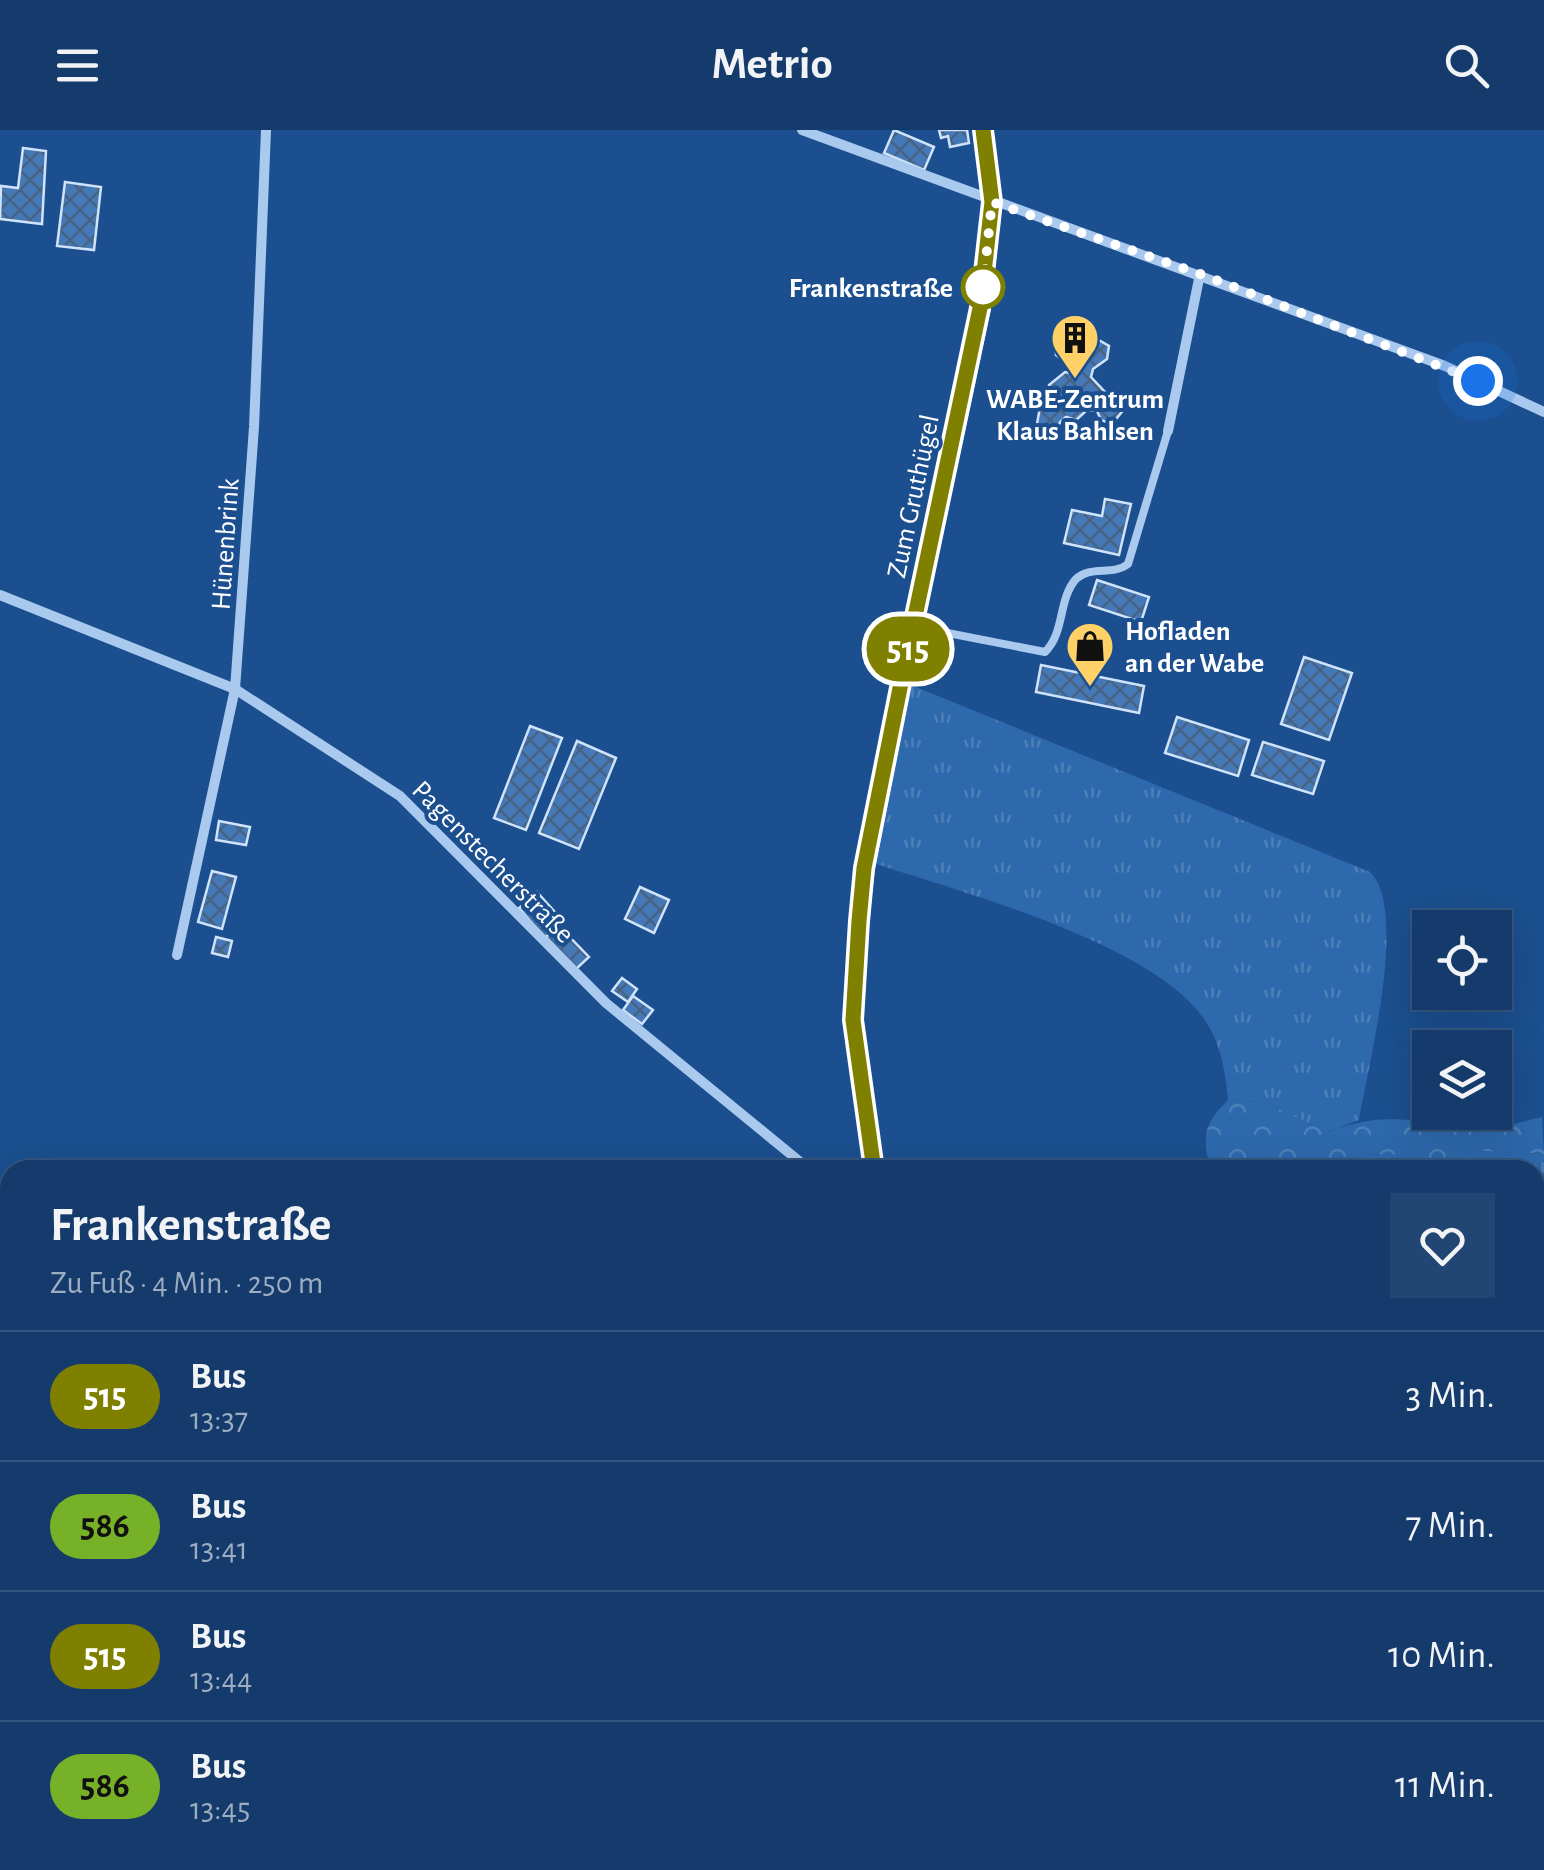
<!DOCTYPE html>
<html lang="de">
<head>
<meta charset="utf-8">
<style>
	body { margin:0; font-family:"Alegreya Sans",sans-serif; background:#214673; color:#f1f3f6; height:100vh; display:flex; flex-direction:column; font-size:38px; white-space:nowrap }
	* { box-sizing:border-box; margin:0 }
	p { font-size:32px; color:#9dadc1 }
	.icon { flex:none; width:55px; height:55px; fill:none; stroke:currentColor; stroke-width:2; stroke-linecap:round; stroke-linejoin:round }
	.map { position:relative; flex:1; overflow:hidden }
	.details { position:absolute; left:0px; top:1030px; width:1545px; height:710px; display:flex; flex-direction:column; background:#143b6b; border-radius:30px 30px 0 0; box-shadow:0 10px 40px #0002,0 0 0 2px #33557e }
	.details>* { flex:none }
	.badge { padding:0 20px; border-radius:32px; font-size:35px; line-height:65px }
	.buttons { position:absolute; left:1412px; top:780px; display:grid; gap:20px }
	.buttons a { display:grid; place-items:center; width:100px; height:100px; border-radius:0px; background:#143b6b; box-shadow:0 10px 40px #0002,0 0 0 2px #33557e; font-size:50px }
	.you { position:absolute; width:50px; height:50px; margin:-25px; border:8px solid #fff; border-radius:50%; background:#1a73e8; box-shadow:0 0 0 15px #1a73e833 }
	.map>.badge { position:absolute; translate:-50% -50%; box-shadow:0 0 0 5px #fff }
	.round { display:grid; place-items:center; flex:none; width:105px; height:105px; border-radius:0px; background:#214673 }
	.headline { display:flex; align-items:center; justify-content:space-between; height:170px; padding:0 50px }
	h1 { font-size:48px; font-weight:700; line-height:75px }
	ul { padding:0; list-style:none }
	li { display:flex; align-items:center; gap:30px; height:130px; padding:0 50px; border-top:2px solid #33557e }
	li div { flex:1 }
	li b { display:block; font-size:38px }
	li em { font-style:normal }
	li .badge { min-width:110px; font-weight:700; text-align:center }
	header { display:flex; justify-content:space-between; align-items:center; height:130px; padding:0 50px; background:#143b6b; font-size:45px; font-weight:700 }
	.map>svg:first-child { display:block }
	.grass { fill:url(#grass-tufts) }
	.forest { fill:url(#forest-crowns) }
	.lines { fill:none; stroke-linecap:round; stroke-linejoin:round }
	.stream { stroke:#9cc4f0; stroke-width:5 }
	.building { fill:url(#building-cross-hatch); stroke:#cfe3fa; stroke-width:2.5 }
	.lane { stroke:#a9c9ee; stroke-width:8 }
	.street { stroke:#a9c9ee; stroke-width:10 }
	.secondary { stroke:#d6e6fa; stroke-width:20 }
	.highway { stroke:#fff; stroke-width:30 }
	.line-casing { stroke:#fff; stroke-width:22 }
	.line { stroke:#808000; stroke-width:15 }
	.walk { stroke:#fff; stroke-width:10; stroke-dasharray:0 18 }
	.stop-dot { fill:#fff; stroke:#808000; stroke-width:5 }
	.labels { text-anchor:middle; stroke-width:8; stroke-linejoin:round; paint-order:stroke }
	.stop-label { font-size:28px; font-weight:bold; fill:#fff; stroke:#1b4f8f; text-anchor:end }
	.poi-label { font-size:28px; font-weight:bold; fill:#fff; stroke:#1b4f8f }
	.street-label { font-size:28px; fill:#fff; stroke:#1b4f8f }
</style>
</head>
<body>
<header><svg class="icon" aria-label="menu" viewBox="0 0 24 24"><path d="M4 6h16M4 12h16M4 18h16"/></svg>Metrio<svg class="icon" aria-label="search" viewBox="0 0 24 24"><circle cx="10" cy="10" r="6"/><path d="M15 15l6 6"/></svg></header>
<div class="map">
<svg width="1544" height="1740" viewBox="0 0 1544 1740">
	<defs>
		<pattern id="grass-tufts" width="24" height="20" patternUnits="userSpaceOnUse" patternTransform="scale(2.5)"><rect width="24" height="20" fill="#2e69ad"/><path d="M3 7l-1-3M5 7V3M7 7l1-3M15 17l-1-3M17 17v-4M19 17l1-3" fill="none" stroke="#4d80b9"/></pattern>
		<pattern id="forest-crowns" width="20" height="18" patternUnits="userSpaceOnUse" patternTransform="scale(2.5)"><rect width="20" height="18" fill="#2e69ad"/><path d="M2 6a3 3 0 1 1 6 0M12 15a3 3 0 1 1 6 0" fill="none" stroke="#4d80b9"/></pattern>
		<pattern id="building-cross-hatch" width="8" height="8" patternUnits="userSpaceOnUse" patternTransform="scale(2.5)"><rect width="8" height="8" fill="#4478b7"/><path d="M0 0l8 8M0 8l8-8" fill="none" stroke="#486282"/></pattern>
	</defs>
	<rect width="100%" height="100%" fill="#1b4f8f"/>
	<g class="grass">
		<path d="M906,553L1370,742C1409,781 1368,935 1359,990L1328,1002L1262,972L1228,970C1226,943 1220,911 1204,889C1152,813 961,762 873,733Z"/>
		<polygon points="1479,1021 1544,1024 1544,1073 1535,1074 1535,1040 1282,1040 1358,1024 1401,1025 1429,1031"/>
		<polygon points="1535,1301 1544,1302 1544,1456 1535,1453"/>
		<polygon points="10,1455 10,1588 0,1586 0,1481"/>
		<polygon points="1544,1599 1544,1732 1329,1740 1329,1730 1535,1730 1535,1601"/>
		<polygon points="1159,1730 1262,1730 1267,1740 1155,1740"/>
	</g>
	<g class="forest">
		<path d="M1228,970L1262,972L1329,1002C1396,975 1430,1000 1496,997C1511,996 1527,990 1542,987L1544,1024L1479,1021L1429,1031L1401,1025L1358,1024L1282,1040H1223L1207,1026C1203,999 1209,989 1228,970Z"/>
		<polygon points="1544,1073 1544,1302 1535,1300 1535,1074"/>
		<polygon points="0,1322 10,1324 10,1455 0,1481"/>
	</g>
	<g class="lines">
		<g class="stream">
			<polyline points="0,1164 10,1165"/>
			<polyline points="1535,1559 1544,1558"/>
		</g>
	</g>
	<g class="building">
		<polygon points="894,0 934,17 924,40 884,23"/>
		<polygon points="939,0 967,0 969,13 950,17 948,6 941,8"/>
		<polygon points="23,18 46,21 42,94 0,89 1,56 18,58"/>
		<polygon points="65,52 101,57 94,120 57,116"/>
		<polygon points="1080,193 1095,199 1097,209 1109,216 1107,229 1093,239 1091,247 1107,264 1120,266 1125,278 1112,294 1101,290 1097,281 1087,280 1076,290 1066,287 1060,292 1056,307 1044,311 1036,300 1042,265 1050,265 1049,255 1065,242 1072,243 1073,237 1056,225 1055,211"/>
		<polygon points="1105,369 1131,374 1119,425 1064,413 1072,380 1102,386"/>
		<polygon points="1097,450 1149,467 1141,492 1089,475"/>
		<polygon points="1304,527 1352,543 1329,610 1281,594"/>
		<polygon points="1041,535 1144,556 1139,583 1036,562"/>
		<polygon points="1177,587 1249,610 1238,646 1165,623"/>
		<polygon points="530,596 562,608 526,700 494,688"/>
		<polygon points="577,611 616,628 579,719 539,703"/>
		<polygon points="1263,612 1324,631 1313,664 1252,645"/>
		<polygon points="219,691 250,697 246,715 216,710"/>
		<polygon points="212,741 236,747 222,799 198,792"/>
		<polygon points="640,757 669,770 654,803 625,789"/>
		<polygon points="537,762 563,791 545,808 519,778"/>
		<polygon points="558,795 589,827 576,839 546,807"/>
		<polygon points="216,807 232,811 228,827 212,823"/>
		<polygon points="622,848 637,859 628,872 612,861"/>
		<polygon points="633,866 653,880 642,894 623,880"/>
		<polygon points="0,1589 10,1590 10,1617 0,1616"/>
		<polygon points="0,1647 10,1649 9,1680 0,1679"/>
		<polygon points="175,1730 176,1740 149,1740 148,1732"/>
		<polygon points="265,1730 293,1730 295,1740 266,1740"/>
	</g>
	<g class="lines">
		<g class="lane">
			<path d="M917,497L1045,522C1065,503 1058,469 1076,449C1090,435 1113,446 1128,434L1168,301"/>
			<polyline points="0,1306 10,1304"/>
			<polyline points="1155,1740 1159,1730"/>
		</g>
		<g class="street">
			<polyline points="802,0 1445,236 1544,282"/>
			<polyline points="1168,301 1200,144"/>
			<polyline points="0,465 235,559 400,666 606,873 810,1040"/>
			<polyline points="177,825 235,559 254,297 266,0"/>
			<polyline points="0,1193 9,1185"/>
			<polyline points="116,1730 117,1740"/>
		</g>
		<g class="secondary">
			<polyline points="874,1040 853,891 859,791 865,738 902,549 981,178 992,72 983,0"/>
			<polyline points="1535,1587 1544,1585"/>
			<polyline points="662,1740 719,1730"/>
		</g>
		<g class="highway">
			<polyline points="0,1079 10,1080"/>
			<polyline points="0,1113 10,1114"/>
			<polyline points="1535,1471 1544,1474"/>
			<polyline points="1535,1502 1544,1506"/>
		</g>
	</g>
	<g class="lines">
		<g class="line-casing">
			<polyline id="line" points="874,1040 853,890 859,791 864,738 902,548 980,178 992,72 983,0"/>
		</g>
		<use href="#line" class="line"/>
		<polyline class="walk" points="983,157 992,72 1200,144 1478,251"/>
	</g>
	<defs>
		<g id="building-pin" transform="scale(2.5)"><path d="M0 17L-7.5 6A9.5 9.5 0 1 1 7.5 6Z" fill="#ffd166" stroke="#1b4f8f"/><path d="M-4-6H4V6H1V3H-1V6H-4ZM-2.5-4.3h1.7v1.8h-1.7ZM.8-4.3h1.7v1.8H.8ZM-2.5-1h1.7V.8h-1.7ZM.8-1h1.7V.8H.8Z" fill="#111"/></g>
		<g id="shop-pin" transform="scale(2.5)"><path d="M0 17L-7.5 6A9.5 9.5 0 1 1 7.5 6Z" fill="#ffd166" stroke="#1b4f8f"/><path d="M-5-2.5h2.3a2.7 3.5 0 0 1 5.4 0H5L5.5 6h-11ZM-1.5-2.5h3a1.5 2.3 0 0 0-3 0Z" fill="#111"/></g>
	</defs>
	<g fill-rule="evenodd">
		<use href="#building-pin" x="1075" y="208"/>
		<use href="#shop-pin" x="1090" y="516"/>
	</g>
	<circle class="stop-dot" cx="983" cy="157" r="20"/>
	<g class="labels">
		<g class="stop-label">
			<text x="953" y="167">Frankenstraße</text>
		</g>
		<g class="poi-label">
			<text x="1075" y="278">WABE-Zentrum<tspan x="1075" dy="32">Klaus Bahlsen</tspan></text>
			<text x="1125" y="510" text-anchor="start">Hofladen<tspan x="1125" dy="32">an der Wabe</tspan></text>
		</g>
		<g class="street-label">
			<text transform="translate(912 366) rotate(-78)" y="10">Zum Gruthügel</text>
			<text transform="translate(224 414) rotate(-86)" y="10">Hünenbrink</text>
			<text transform="translate(494 731) rotate(45)" y="10">Pagenstecherstraße</text>
		</g>
	</g>
</svg>
<div class="buttons">
<a><svg class="icon" aria-label="locate" viewBox="0 0 24 24"><circle cx="12" cy="12" r="6"/><path d="M12 2v4M12 18v4M2 12h4M18 12h4"/></svg></a>
<a><svg class="icon" aria-label="layers" viewBox="0 0 24 24"><path d="M12 4l9 5-9 5-9-5zM3 14l9 5 9-5"/></svg></a>
</div>
<div class="you" style="left:1478px;top:251px"></div>
<b class="badge" style="left:908px;top:519px;background:#808000;color:#fff">515</b>
<section class="details">
<div class="headline"><div><h1>Frankenstraße</h1><p>Zu Fuß · 4 Min. · 250 m</p></div><a class="round"><svg class="icon" aria-label="heart" viewBox="0 0 24 24"><path d="M12 20l-8-8c-3-5 5-10 8-4 3-6 11-1 8 4z"/></svg></a></div>
<ul>
<li><span class="badge" style="background:#808000;color:#fff">515</span><div><b>Bus</b><p>13:37</p></div><em>3 Min.</em></li>
<li><span class="badge" style="background:#77b127;color:#111">586</span><div><b>Bus</b><p>13:41</p></div><em>7 Min.</em></li>
<li><span class="badge" style="background:#808000;color:#fff">515</span><div><b>Bus</b><p>13:44</p></div><em>10 Min.</em></li>
<li><span class="badge" style="background:#77b127;color:#111">586</span><div><b>Bus</b><p>13:45</p></div><em>11 Min.</em></li>
</ul>
</section>
</div>
</body>
</html>
